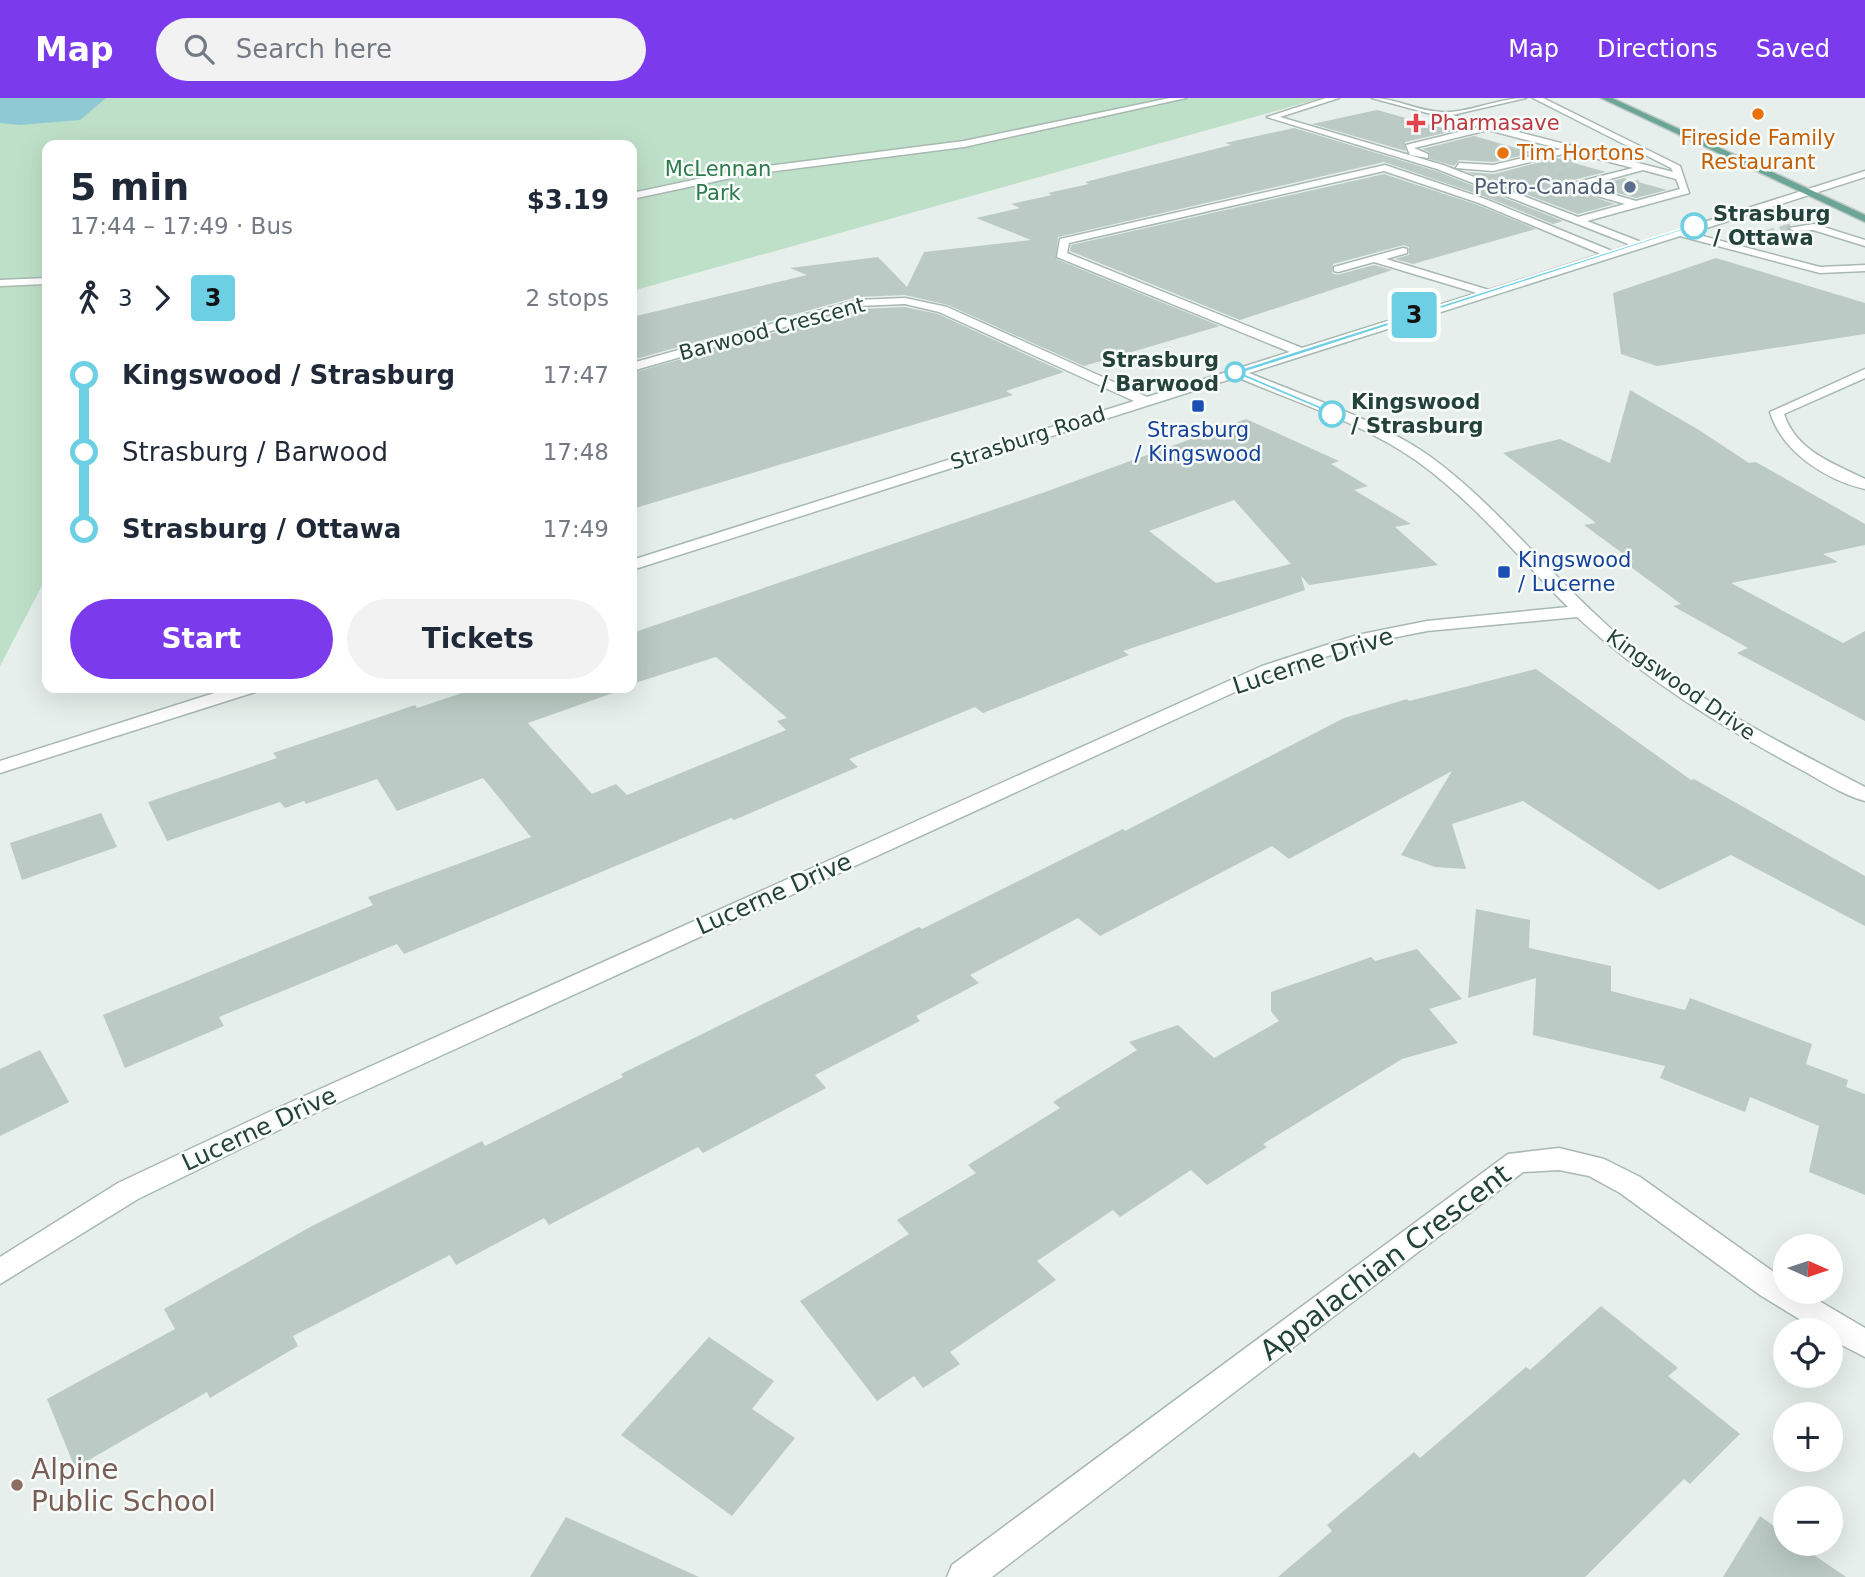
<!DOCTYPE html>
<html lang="en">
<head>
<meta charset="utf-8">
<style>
	body { margin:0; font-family:"DejaVu Sans",sans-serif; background:#f2f2f3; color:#1f2937; height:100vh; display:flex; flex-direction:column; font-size:26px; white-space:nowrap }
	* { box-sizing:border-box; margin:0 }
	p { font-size:23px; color:#747a83 }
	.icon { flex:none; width:38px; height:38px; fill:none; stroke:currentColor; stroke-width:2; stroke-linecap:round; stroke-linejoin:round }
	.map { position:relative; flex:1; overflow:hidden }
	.panel { position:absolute; left:42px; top:42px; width:595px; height:553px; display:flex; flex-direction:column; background:#fff; border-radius:14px; box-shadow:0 7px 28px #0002 }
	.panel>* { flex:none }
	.badge { padding:0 14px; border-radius:5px; font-size:24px; line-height:46px }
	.needle { width:46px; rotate:93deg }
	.controls { position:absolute; left:1773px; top:1136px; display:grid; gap:14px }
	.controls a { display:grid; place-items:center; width:70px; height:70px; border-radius:50%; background:#fff; box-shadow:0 7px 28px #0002; font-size:35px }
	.map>.badge { position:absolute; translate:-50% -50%; box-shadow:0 0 0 4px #fff }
	.legs { display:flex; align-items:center; gap:10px; height:77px; padding:0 28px; font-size:23px }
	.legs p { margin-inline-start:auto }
	.head { display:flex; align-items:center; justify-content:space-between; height:119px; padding:0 28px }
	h1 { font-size:38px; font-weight:600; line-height:52px }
	.primary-button { display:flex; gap:14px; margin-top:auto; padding:14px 28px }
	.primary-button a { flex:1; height:80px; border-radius:42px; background:#7c3aed; color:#fff; font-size:28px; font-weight:600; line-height:80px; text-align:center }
	.primary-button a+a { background:#f2f2f3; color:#1f2937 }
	ul { padding:0 28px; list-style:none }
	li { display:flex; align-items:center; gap:24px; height:77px; font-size:26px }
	li i { display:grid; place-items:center; width:10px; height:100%; margin:0 9px; background:currentColor }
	li i::after { content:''; width:18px; height:18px; margin:-9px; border:5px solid; border-radius:50%; background:#fff }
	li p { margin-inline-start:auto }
	li:first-child i { background:linear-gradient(#0000 50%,currentColor 0) }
	li:last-child i { background:linear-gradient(currentColor 50%,#0000 0) }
	header { display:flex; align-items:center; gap:42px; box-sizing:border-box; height:98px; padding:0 35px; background:#7c3aed; color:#fff }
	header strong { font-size:33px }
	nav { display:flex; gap:38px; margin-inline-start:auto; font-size:24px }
	.search { width:490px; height:63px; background:#f2f2f3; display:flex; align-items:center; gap:18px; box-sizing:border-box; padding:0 24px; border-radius:38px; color:#747a83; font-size:26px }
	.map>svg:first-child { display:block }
	.green { fill:#bfe0c8 }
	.water { fill:#8ec9d4 }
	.building { fill:#bbcac4; fill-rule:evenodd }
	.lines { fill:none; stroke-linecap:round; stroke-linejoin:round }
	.minor-tunnel-far1 { stroke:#bfccc8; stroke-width:9; stroke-dasharray:9 4.5; stroke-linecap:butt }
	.minor-tunnel { stroke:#bfccc8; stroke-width:11; stroke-dasharray:11 6; stroke-linecap:butt }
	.minor-casing { stroke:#a8b8b2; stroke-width:3 }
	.major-casing { stroke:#c2cac8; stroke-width:3 }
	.minor { fill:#fff; fill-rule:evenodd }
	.major { fill:#6aa596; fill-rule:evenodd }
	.line-1 { fill:#6ccfe3; stroke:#fff; stroke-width:2 }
	.food-dot { fill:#e8710a; stroke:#f7fbf9; stroke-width:2.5 }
	.health-dot { fill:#e0444e; stroke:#f7fbf9; stroke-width:2.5 }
	.service-dot { fill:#5c6f8a; stroke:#f7fbf9; stroke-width:2.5 }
	.stop-1-dot { fill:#fff; stroke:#6ccfe3; stroke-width:3.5 }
	.transit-dot { fill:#1a4fb4; stroke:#f7fbf9; stroke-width:2.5 }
	.education-dot { fill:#8d6e63; stroke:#f7fbf9; stroke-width:2.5 }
	.labels { text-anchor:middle; stroke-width:5; stroke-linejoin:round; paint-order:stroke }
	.far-health-label { font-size:21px; fill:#be3a42; stroke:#f7fbf9; text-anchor:start }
	.far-food-label { font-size:21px; fill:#c56008; stroke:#f7fbf9 }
	.far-park-label { font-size:21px; fill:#2d7a4b; stroke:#f7fbf9 }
	.far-service-label { font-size:21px; fill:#4e5e75; stroke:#f7fbf9; text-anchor:end }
	.far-stop-label { font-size:21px; font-weight:bold; fill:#24423a; stroke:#f7fbf9; text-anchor:start }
	.far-street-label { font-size:21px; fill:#24423a; stroke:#f7fbf9 }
	.far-transit-label { font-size:21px; fill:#164399; stroke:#f7fbf9 }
	.street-label { font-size:24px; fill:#24423a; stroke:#f7fbf9 }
	.near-street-label { font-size:28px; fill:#24423a; stroke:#f7fbf9 }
	.near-education-label { font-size:28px; fill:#785e54; stroke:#f7fbf9; text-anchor:start }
</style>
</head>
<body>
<header>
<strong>Map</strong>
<div class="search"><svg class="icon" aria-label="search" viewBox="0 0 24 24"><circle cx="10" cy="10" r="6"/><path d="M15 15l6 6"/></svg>Search here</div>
<nav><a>Map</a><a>Directions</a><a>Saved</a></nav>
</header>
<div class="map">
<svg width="1865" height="1479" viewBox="0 0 1865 1479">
	<rect width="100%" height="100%" fill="#e6efeb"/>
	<polygon class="green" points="0,0 1322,0 632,193 632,47 47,47 47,478 0,568"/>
	<polygon class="water" points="0,0 106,0 80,22 20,27 0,25"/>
	<g class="building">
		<polygon points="1377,12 1453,33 1405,44 1406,53 1312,26"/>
		<polygon points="1294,30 1436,73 1563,123 1553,126 1486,99 1384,64 1058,139 1056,161 1220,228 1084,268 948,207 905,197 856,199 632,262 632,219 807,177 790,170 878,159 907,189 924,154 1031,142 976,120 1020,110 1011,106 1052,97 1048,95 1089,86 1085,84 1231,47 1225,45"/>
		<polygon points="1474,38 1534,55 1493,64 1459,62 1454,68 1430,61 1429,54 1422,51"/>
		<polygon points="1556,60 1606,74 1569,83 1567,90 1615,106 1578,116 1467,74 1494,76"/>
		<polygon points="1384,76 1478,107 1536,131 1413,166 1395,161 1409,157 1409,149 1404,147 1333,166 1332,175 1337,177 1374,167 1392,172 1240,222 1070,153 1071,147"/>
		<polygon points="1624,80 1667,92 1636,100 1594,88"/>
		<polygon points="1716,160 1865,205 1865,236 1657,268 1621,256 1613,195"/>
		<polygon points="905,209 938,216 1064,274 1006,293 1013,297 632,411 632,275 858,211"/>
		<polygon points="1630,292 1699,332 1749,365 1756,364 1865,426 1865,447 1823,456 1838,464 1731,485 1843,545 1865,533 1865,623 1737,555 1748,550 1673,508 1681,506 1624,464 1633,463 1584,427 1596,425 1503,355 1560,341 1610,365"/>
		<path d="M1246,321L1339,363L1331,366L1368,388L1354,392L1411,426L1395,429L1438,467L1309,487L1301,478L1305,492L1123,553L1129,557L983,615L975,609L849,661L858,669L734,722L731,720L404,856L397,846L219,919L224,928L125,970L103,917L373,807L368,799L531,739L483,680L397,713L377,681L306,706L304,703L285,710L280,704L167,743L148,704L277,660L273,655L415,607L417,610L477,590H612L613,595L528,625L592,696L616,686L627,697L786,632L777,623L787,620L716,559L632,586V535L1045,394ZM1234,402L1291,466L1216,485L1149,433Z"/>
		<polygon points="1536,571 1691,682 1694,681 1865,778 1865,828 1731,757 1659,792 1523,703 1452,726 1466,771 1435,769 1401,757 1452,673 1289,761 1272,748 1100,838 1078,820 970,877 979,885 916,918 920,923 815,977 826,990 703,1055 698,1049 549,1127 544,1120 456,1167 450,1157 293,1238 298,1248 210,1300 207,1294 75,1370 47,1301 175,1231 164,1211 312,1128 482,1043 485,1048 623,979 621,976 919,829 922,831 1123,731 1125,733 1344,620 1407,601 1409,603"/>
		<polygon points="101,715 117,749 22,782 10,745"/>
		<polygon points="1476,811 1530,822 1529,850 1611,868 1611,893 1685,912 1690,900 1812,946 1806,966 1848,982 1846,989 1865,996 1865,1097 1809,1074 1819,1028 1750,999 1745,1014 1660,980 1665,968 1533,937 1536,880 1468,900"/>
		<polygon points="1417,851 1462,901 1429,911 1458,945 1402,961 1263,1046 1267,1049 1207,1087 1191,1072 1120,1119 1113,1112 1037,1163 1056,1182 950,1254 960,1266 923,1290 914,1278 877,1303 800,1203 909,1136 897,1122 976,1075 968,1067 1060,1010 1053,1004 1137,952 1129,944 1178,927 1214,960 1279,923 1271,913 1271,894 1371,859 1375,863"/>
		<polygon points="40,952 69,1004 0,1038 0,971"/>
		<polygon points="1601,1208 1678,1270 1668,1278 1740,1336 1690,1386 1684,1381 1585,1479 1278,1479 1332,1433 1327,1427 1414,1354 1420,1360 1526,1269 1530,1272"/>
		<polygon points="709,1239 774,1283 752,1311 795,1340 732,1418 621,1337"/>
		<polygon points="1760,1418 1785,1436 1785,1446 1798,1446 1846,1479 1723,1479"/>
		<polygon points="566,1419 699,1479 530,1479"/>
	</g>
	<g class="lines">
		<g class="minor-tunnel-far1">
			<polyline points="1540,73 1573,65"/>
			<polyline points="1618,92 1643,85"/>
		</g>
		<polyline class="minor-tunnel" points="1748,143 1794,130"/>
		<g class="minor-casing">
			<g id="minor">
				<polygon points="1170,0 1186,0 964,49 745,77 632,101 632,95 745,71 964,43"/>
				<path d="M1326,0H1339L1280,19L1443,67L1578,119L1625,106L1570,90V86L1633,70L1571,54L1493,73L1456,70L1459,65L1493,67L1561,51L1488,32L1414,50L1428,56V60L1410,57L1406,47L1479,29L1372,0C1396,0 1417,13 1441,14C1466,16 1498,0 1526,0L1452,17L1673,74L1671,70L1533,0H1543L1680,68L1689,95L1587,123L1641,144L1865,73V79L1691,135L1820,169L1865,167V173L1820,175L1680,138L1249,275C1309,300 1374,320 1428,357C1496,406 1547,474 1609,529C1684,596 1776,643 1865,689V703C1842,697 1819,681 1798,670C1719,627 1643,580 1577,519L1427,533L1367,545L1274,576L287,1028L138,1101L0,1186V1159L118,1085L269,1014L1262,568L1357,537L1427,523L1568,509C1519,460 1474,404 1417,363C1363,325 1297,305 1237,279L632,472V462L1134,303L939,214L905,206L858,208L632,273V265L857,202L905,200L947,209L1147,299L1290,254L1057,159L1060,141L1385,67L1485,101L1612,153L1631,147L1437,71L1267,19ZM1643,72L1676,81L1680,91L1636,103L1584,88ZM1384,73L1479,105L1601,156L1489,192L1386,161L1407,155V151L1403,150L1334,169V173L1338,174L1374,164L1477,195L1302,250L1067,155L1069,145Z"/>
				<polygon points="1814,126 1865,142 1865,148 1813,132 1794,133 1789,130"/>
				<polygon points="47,180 47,186 0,188 0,182"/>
				<path d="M1865,271V280L1784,316C1796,353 1833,365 1865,381V391C1826,382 1782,354 1770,314Z"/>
				<polygon points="230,590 257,590 255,594 0,675 0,663"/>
				<polygon points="1559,1050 1604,1061 1640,1079 1785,1182 1785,1194 1804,1194 1865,1230 1865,1259 1830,1241 1830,1232 1817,1232 1760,1197 1620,1095 1589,1078 1559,1072 1523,1074 992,1479 947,1479 952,1467 1508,1056"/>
			</g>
		</g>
		<g class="major-casing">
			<polygon id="major" points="1601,0 1612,0 1865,117 1865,124"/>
		</g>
		<use href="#minor" class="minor"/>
		<use href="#major" class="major"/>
	</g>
	<polygon class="line-1" points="1692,127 1697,128 1243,275 1335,314 1335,318 1231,274"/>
	<g class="food-dot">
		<circle cx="1758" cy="16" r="7"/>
		<circle cx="1503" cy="55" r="7"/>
	</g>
	<path class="health-dot" d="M1412.5 14.5h7v7h7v7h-7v7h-7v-7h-7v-7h7z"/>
	<circle class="service-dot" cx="1630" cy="89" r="7"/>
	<g class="stop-1-dot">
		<circle cx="1694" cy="128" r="12"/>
		<circle cx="1235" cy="274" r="9"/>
		<circle cx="1332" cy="316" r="12"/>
	</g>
	<g class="transit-dot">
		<rect x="1191" y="301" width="14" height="14" rx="3.5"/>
		<rect x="1497" y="467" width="14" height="14" rx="3.5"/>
	</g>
	<circle class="education-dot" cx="17" cy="1387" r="7"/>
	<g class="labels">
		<g class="far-health-label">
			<text x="1430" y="32">Pharmasave</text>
		</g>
		<g class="far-food-label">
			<text x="1758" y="47">Fireside Family<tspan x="1758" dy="24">Restaurant</tspan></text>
			<text x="1517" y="62" text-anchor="start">Tim Hortons</text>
		</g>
		<g class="far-park-label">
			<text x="718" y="78">McLennan<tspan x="718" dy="24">Park</tspan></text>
		</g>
		<g class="far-service-label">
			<text x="1616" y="96">Petro-Canada</text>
		</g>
		<g class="far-stop-label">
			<text x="1713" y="123">Strasburg<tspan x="1713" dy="24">/ Ottawa</tspan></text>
			<text x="1219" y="269" text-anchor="end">Strasburg<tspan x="1219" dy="24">/ Barwood</tspan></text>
			<text x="1351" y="311">Kingswood<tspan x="1351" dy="24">/ Strasburg</tspan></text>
		</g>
		<g class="far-street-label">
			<text transform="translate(772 231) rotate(-15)" y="7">Barwood Crescent</text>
			<text transform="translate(1028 340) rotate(-18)" y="7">Strasburg Road</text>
			<text transform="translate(1681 587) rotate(35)" y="7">Kingswood Drive</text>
		</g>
		<g class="far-transit-label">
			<text x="1198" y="339">Strasburg<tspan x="1198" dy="24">/ Kingswood</tspan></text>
			<text x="1518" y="469" text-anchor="start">Kingswood<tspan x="1518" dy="24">/ Lucerne</tspan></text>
		</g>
		<g class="street-label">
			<text transform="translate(1313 563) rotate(-18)" y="8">Lucerne Drive</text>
			<text transform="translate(774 796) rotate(-24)" y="8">Lucerne Drive</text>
			<text transform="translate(259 1031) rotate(-25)" y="8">Lucerne Drive</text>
		</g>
		<g class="near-street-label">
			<text transform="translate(1385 1164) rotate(-37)" y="10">Appalachian Crescent</text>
		</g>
		<g class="near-education-label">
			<text x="31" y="1381">Alpine<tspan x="31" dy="32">Public School</tspan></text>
		</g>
	</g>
</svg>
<div class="controls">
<a><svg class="needle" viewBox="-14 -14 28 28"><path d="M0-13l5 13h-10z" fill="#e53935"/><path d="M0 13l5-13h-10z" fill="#747a83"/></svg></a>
<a><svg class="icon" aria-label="locate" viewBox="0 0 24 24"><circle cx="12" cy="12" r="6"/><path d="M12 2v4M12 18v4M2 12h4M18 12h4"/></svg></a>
<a>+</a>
<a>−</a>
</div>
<b class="badge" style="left:1414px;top:217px;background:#6ccfe3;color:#111">3</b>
<section class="panel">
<div class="head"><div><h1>5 min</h1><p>17:44 – 17:49 · Bus</p></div><b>$3.19</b></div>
<div class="legs"><svg class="icon" aria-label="walk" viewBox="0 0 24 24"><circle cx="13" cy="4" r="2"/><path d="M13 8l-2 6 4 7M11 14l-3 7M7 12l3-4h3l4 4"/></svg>3<svg class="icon" aria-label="forward" viewBox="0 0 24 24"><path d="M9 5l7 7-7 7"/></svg><b class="badge" style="background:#6ccfe3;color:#111">3</b><p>2 stops</p></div>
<ul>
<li><i style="color:#6ccfe3"></i><b>Kingswood / Strasburg</b><p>17:47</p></li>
<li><i style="color:#6ccfe3"></i><span>Strasburg / Barwood</span><p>17:48</p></li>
<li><i style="color:#6ccfe3"></i><b>Strasburg / Ottawa</b><p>17:49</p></li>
</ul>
<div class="primary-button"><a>Start</a><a>Tickets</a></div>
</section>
</div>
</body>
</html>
